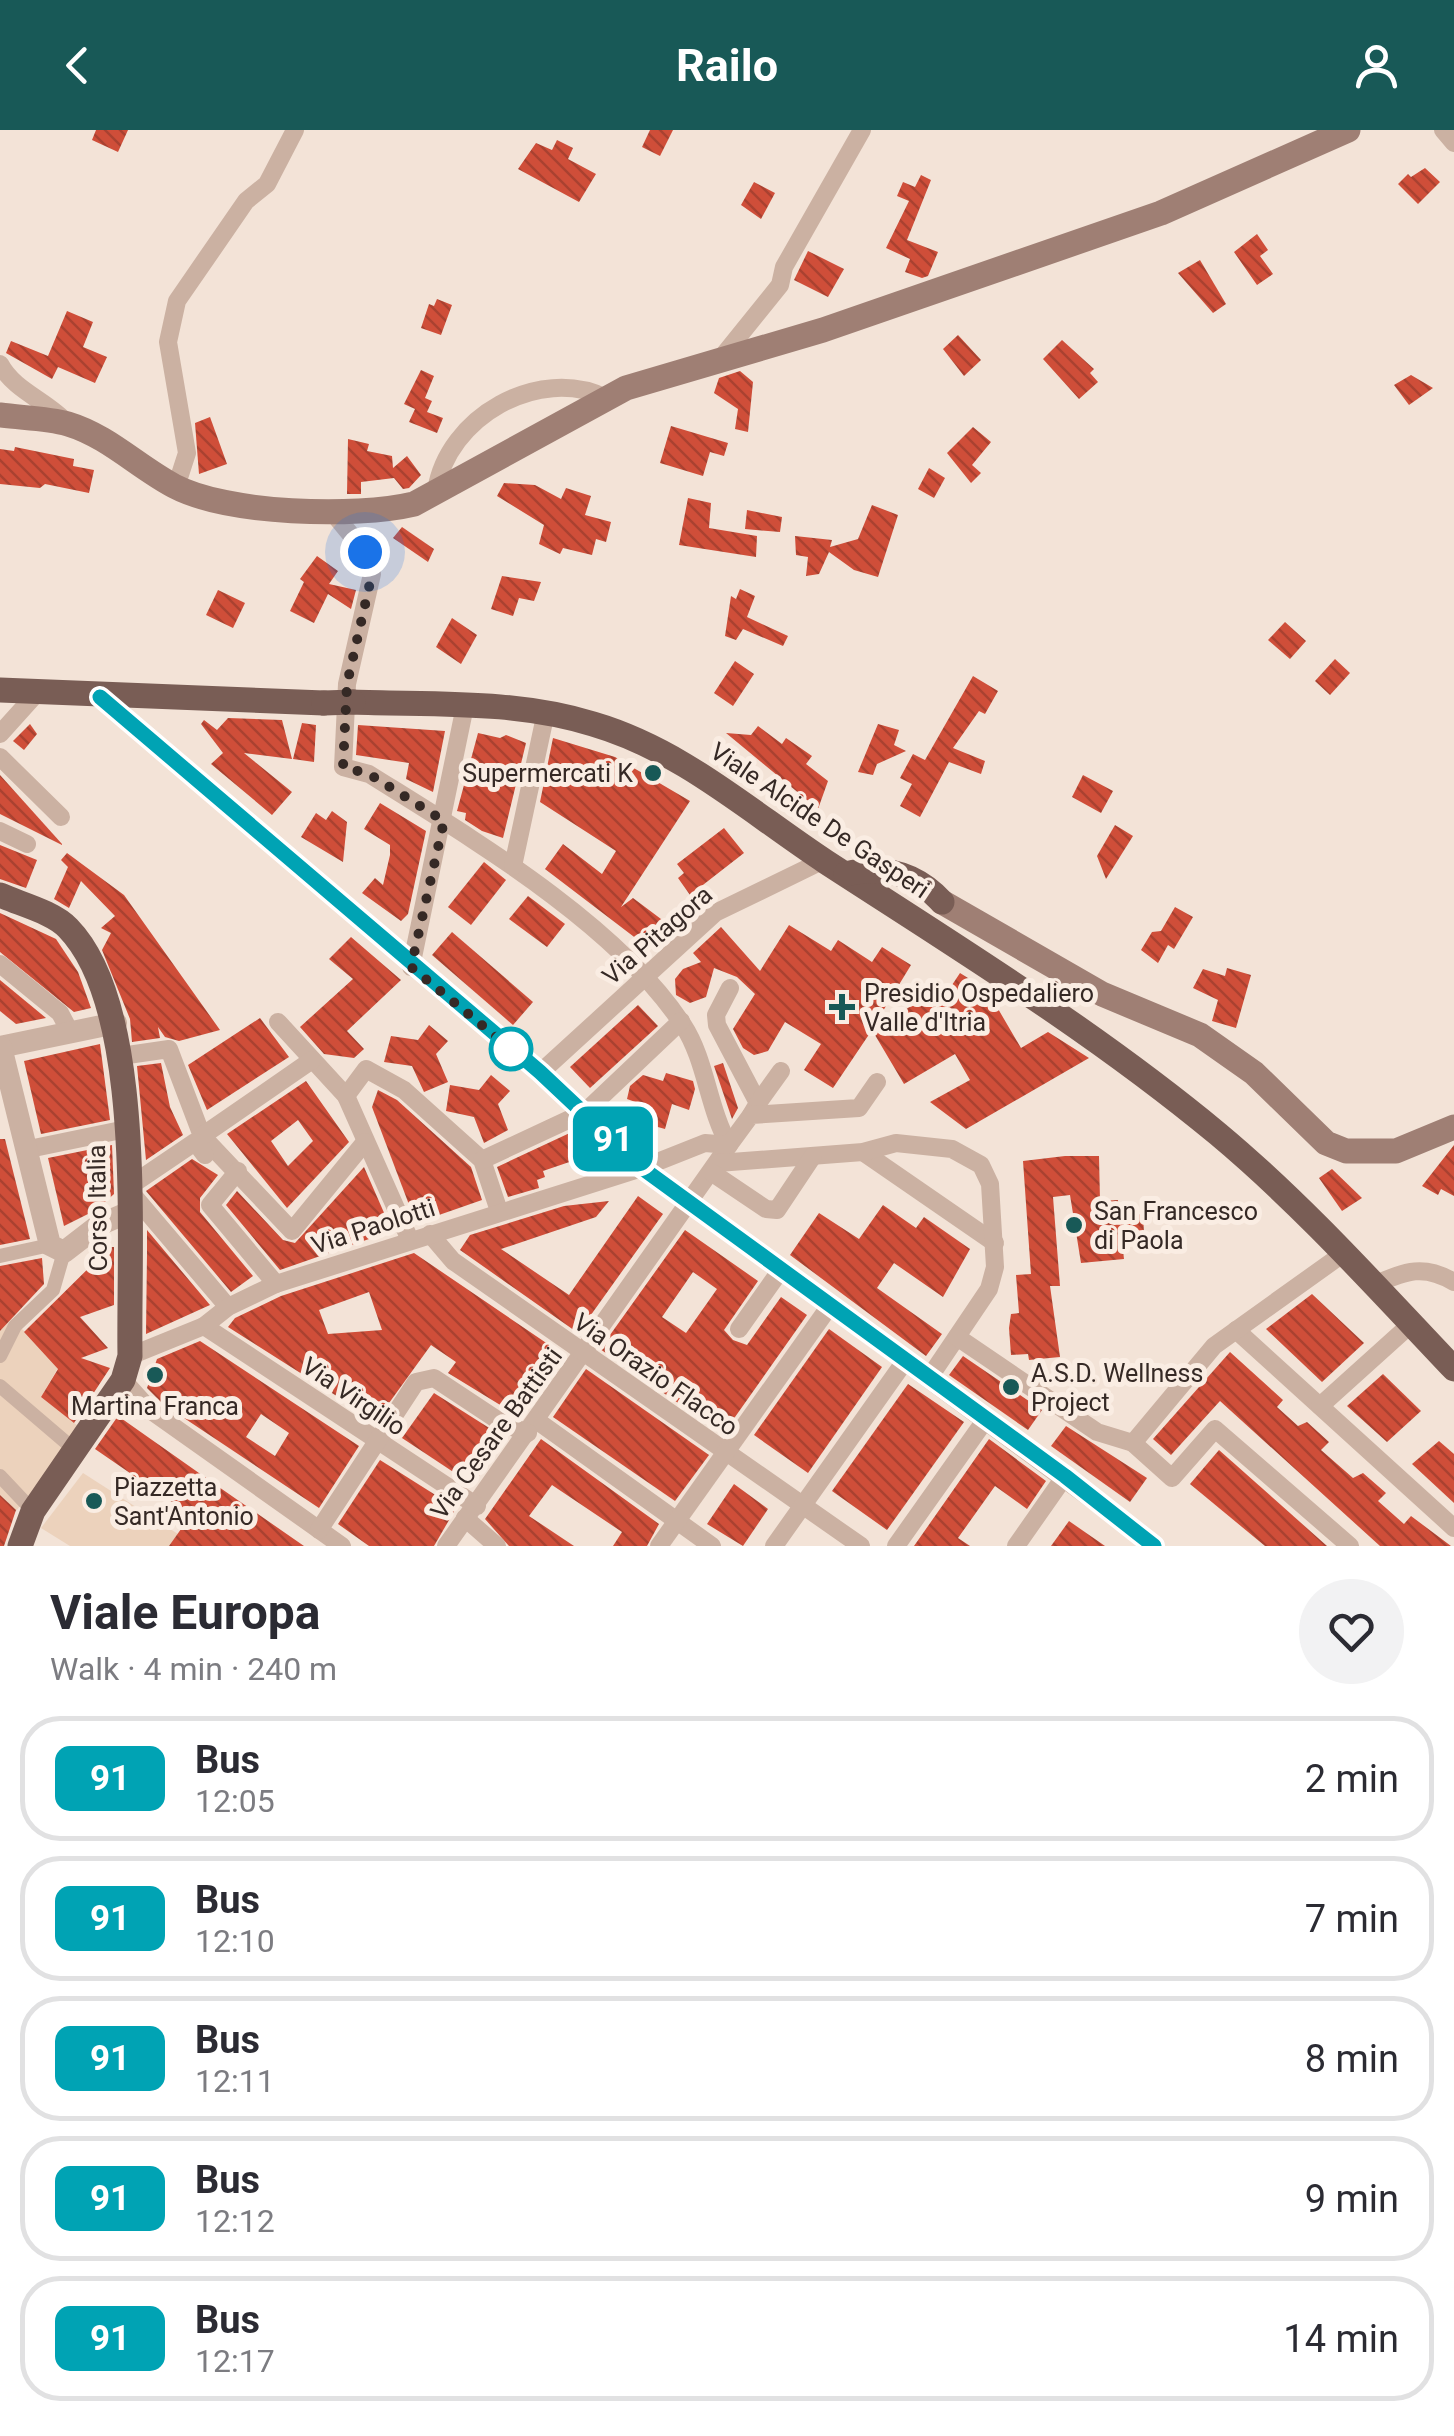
<!DOCTYPE html>
<html lang="en">
<head>
<meta charset="utf-8">
<style>
	body { margin:0; font-family:Roboto,sans-serif; background:#f2f2f3; color:#2b2b33; height:100vh; display:flex; flex-direction:column; font-size:38px; white-space:nowrap }
	* { box-sizing:border-box; margin:0 }
	p { font-size:32px; color:#7c7c81 }
	.icon { flex:none; width:55px; height:55px; fill:none; stroke:currentColor; stroke-width:2; stroke-linecap:round; stroke-linejoin:round }
	.map { position:relative; height:1416px; overflow:hidden }
	.panel { display:flex; flex-direction:column; background:#fff; flex:1 }
	.panel>* { flex:none }
	.badge { padding:0 20px; border-radius:15px; font-size:35px; line-height:65px }
	.you { position:absolute; width:50px; height:50px; margin:-25px; border:8px solid #fff; border-radius:50%; background:#1a73e8; box-shadow:0 0 0 15px #1a73e833 }
	.map>.badge { position:absolute; translate:-50% -50%; box-shadow:0 0 0 5px #fff }
	.round { display:grid; place-items:center; flex:none; width:105px; height:105px; border-radius:52px; background:#f2f2f3 }
	.head { display:flex; align-items:center; justify-content:space-between; height:170px; padding:0 50px }
	h1 { font-size:48px; font-weight:700; line-height:75px }
	ul { padding:0; list-style:none }
	li { display:flex; align-items:center; gap:30px; height:125px; margin:0 20px 15px; padding:0 30px; border:5px solid #e1e1e2; border-radius:40px }
	li div { flex:1 }
	li b { display:block; font-size:38px }
	li em { font-style:normal }
	li .badge { min-width:110px; font-weight:700; text-align:center }
	header { display:flex; justify-content:space-between; align-items:center; height:130px; padding:0 50px; background:#185957; color:#fff; font-size:45px; font-weight:700 }
	.map>svg:first-child { display:block }
	.plaza { fill:#ecd2bc }
	.building { fill:url(#building-back-hatch); fill-rule:evenodd }
	.lines { fill:none; stroke-linecap:round; stroke-linejoin:round }
	.pedestrian { stroke:#cbb1a2; stroke-width:14 }
	.minor { stroke:#cbb1a2; stroke-width:18 }
	.tertiary { stroke:#cbb1a2; stroke-width:22 }
	.secondary { stroke:#9f7f74; stroke-width:25 }
	.primary { stroke:#795d55; stroke-width:25 }
	.primary-bridge { stroke:#795d55; stroke-width:25 }
	.line-casing { stroke:#fff; stroke-width:22 }
	.line { stroke:#00a3b4; stroke-width:15 }
	.walk { stroke:#352925; stroke-width:10; stroke-dasharray:0 18 }
	.poi-dot { fill:#185957; stroke:#faede3; stroke-width:4 }
	.stop-dot { fill:#fff; stroke:#00a3b4; stroke-width:5 }
	.labels { text-anchor:middle; stroke-width:10; stroke-linejoin:round; paint-order:stroke }
	.poi-label { font-size:25px; fill:#352925; stroke:#faede3; text-anchor:start }
	.street-label { font-size:25px; fill:#352925; stroke:#faede3 }
</style>
</head>
<body>
<header><svg class="icon" aria-label="back" viewBox="0 0 24 24"><path d="M15 5l-7 7 7 7"/></svg>Railo<svg class="icon" aria-label="person" viewBox="0 0 24 24"><circle cx="12" cy="8" r="4"/><path d="M4 21q1-7 8-7t8 7"/></svg></header>
<div class="map">
<svg width="1454" height="1416" viewBox="0 0 1454 1416">
	<defs>
		<pattern id="building-back-hatch" width="6" height="6" patternUnits="userSpaceOnUse" patternTransform="scale(2.5)"><rect width="6" height="6" fill="#cf4e39"/><path d="M-1 5l2 2M0 0l6 6M5-1l2 2" fill="none" stroke="#a94130"/></pattern>
	</defs>
	<rect width="100%" height="100%" fill="#f3e3d7"/>
	<g class="plaza">
		<polygon points="12,1189 59,1236 41,1267 82,1299 16,1381 0,1365 0,1201"/>
		<polygon points="83,1343 178,1404 170,1416 70,1416 41,1398"/>
	</g>
	<g class="building">
		<polygon points="96,0 128,0 118,22 92,10"/>
		<polygon points="650,0 673,0 660,26 642,17"/>
		<polygon points="557,10 573,18 568,29 596,44 579,72 518,39 536,13 552,20"/>
		<polygon points="1425,38 1440,52 1418,74 1398,54 1408,44 1411,47"/>
		<polygon points="921,45 931,50 907,110 938,122 928,146 922,148 905,142 910,129 886,118 909,71 897,66 903,52 915,57"/>
		<polygon points="754,52 775,63 761,89 741,75"/>
		<polygon points="1257,104 1268,120 1260,126 1273,144 1257,155 1234,122"/>
		<polygon points="808,121 844,139 828,167 794,150"/>
		<polygon points="1200,130 1226,174 1213,183 1178,143"/>
		<polygon points="437,169 452,175 441,205 421,198 429,174 434,176"/>
		<polygon points="67,181 93,192 83,217 107,227 95,253 58,237 52,249 6,223 11,211 48,226"/>
		<polygon points="958,205 981,230 964,246 943,219"/>
		<polygon points="1062,210 1094,239 1090,243 1098,252 1079,269 1043,229"/>
		<polygon points="421,240 434,246 425,268 432,271 427,282 443,288 437,303 409,292 415,279 404,274"/>
		<polygon points="740,241 753,252 748,302 735,299 738,279 714,263 719,248"/>
		<polygon points="1411,245 1433,258 1409,275 1394,255"/>
		<polygon points="210,287 227,334 199,344 195,293"/>
		<polygon points="671,296 728,313 724,326 710,322 703,346 660,333"/>
		<polygon points="973,297 991,312 972,335 981,343 971,353 947,323"/>
		<polygon points="348,309 369,314 367,321 392,326 393,338 407,326 421,345 409,358 403,359 394,348 361,352 361,364 347,364"/>
		<polygon points="15,317 74,329 73,336 94,340 89,363 45,354 40,358 0,354 0,319 14,321"/>
		<polygon points="929,338 945,348 934,368 918,359"/>
		<polygon points="504,353 535,355 561,369 566,358 591,366 585,385 611,392 606,412 596,409 592,425 563,418 560,424 539,414 544,395 497,366"/>
		<polygon points="688,368 711,373 709,398 757,406 756,427 679,415"/>
		<polygon points="872,375 898,385 878,447 854,440 829,422 819,444 806,446 808,427 796,425 795,406 832,410 830,417 858,409"/>
		<polygon points="747,380 782,387 780,402 745,399"/>
		<polygon points="402,397 434,419 428,432 393,408"/>
		<polygon points="317,426 338,441 329,454 356,460 351,479 328,464 314,493 290,481 304,452 300,449"/>
		<polygon points="502,446 541,452 534,471 519,468 513,486 491,479"/>
		<polygon points="740,459 755,466 747,487 788,506 783,516 743,499 736,510 725,506 731,466 736,469"/>
		<polygon points="218,460 245,473 233,498 206,485"/>
		<polygon points="452,488 477,505 461,534 436,517"/>
		<polygon points="1285,492 1306,511 1290,529 1268,510"/>
		<polygon points="1335,529 1350,543 1330,565 1315,551"/>
		<polygon points="735,531 754,544 733,576 714,563"/>
		<polygon points="973,546 998,561 985,584 979,581 953,618 985,631 981,644 949,632 920,687 900,676 912,654 900,648 913,624 925,630"/>
		<polygon points="228,588 282,590 292,629 244,623 292,662 272,685 211,634 223,623 201,594 204,590 217,600"/>
		<polygon points="302,593 316,595 314,632 293,629"/>
		<polygon points="30,594 37,604 24,620 13,611"/>
		<polygon points="878,594 899,600 894,615 906,621 877,634 873,645 858,642"/>
		<polygon points="358,595 445,601 433,662 406,649 409,633 356,625"/>
		<polygon points="758,596 782,614 786,608 812,626 806,634 828,651 818,679 726,603 751,605"/>
		<polygon points="478,603 500,608 506,605 526,613 503,708 482,701 465,690 466,683 457,681"/>
		<polygon points="553,608 615,627 690,671 621,777 633,768 669,795 646,816 545,739 563,714 602,744 616,721 540,672"/>
		<polygon points="0,645 62,714 62,715 0,684"/>
		<polygon points="1083,645 1113,661 1101,683 1072,667"/>
		<polygon points="380,673 426,701 408,784 401,791 362,763 375,748 383,755 390,725 390,715 364,699"/>
		<polygon points="332,681 347,692 343,732 301,707 316,683 326,690"/>
		<polygon points="1115,695 1133,706 1106,749 1097,726"/>
		<polygon points="724,698 744,723 690,765 678,748 684,743 677,734"/>
		<polygon points="0,715 37,730 26,758 0,749"/>
		<polygon points="67,723 124,765 220,900 179,911 165,907 158,897 160,908 132,912 130,889 102,820 111,803 101,798 115,786 81,751 69,778 54,769 68,737 61,730"/>
		<polygon points="484,732 506,750 471,795 448,777"/>
		<polygon points="528,766 565,794 547,817 509,789"/>
		<polygon points="1175,777 1193,787 1174,819 1168,815 1158,833 1141,820 1152,802 1161,801"/>
		<polygon points="0,783 56,809 78,842 91,878 74,882 0,822"/>
		<polygon points="789,795 831,821 838,810 872,832 882,817 911,835 872,899 937,861 942,870 960,843 987,860 1021,918 1048,902 1089,928 966,999 930,972 970,950 955,924 904,954 872,900 833,958 804,940 821,914 785,892 768,921 754,925 743,918 733,899 755,864 737,847 714,838 706,867 690,873 676,865 675,849 683,839 701,832 693,823 721,797 760,841"/>
		<polygon points="452,802 533,872 513,895 432,825"/>
		<polygon points="351,807 401,850 347,901 364,919 354,928 324,924 300,897 353,849 329,829"/>
		<polygon points="1227,838 1251,845 1236,898 1212,891 1218,870 1193,858 1203,839 1225,846"/>
		<polygon points="0,850 46,888 16,894 0,881"/>
		<polygon points="638,875 658,896 590,958 570,937"/>
		<polygon points="260,888 289,927 207,980 188,935"/>
		<polygon points="429,895 448,911 436,924 448,952 424,962 412,936 384,932 391,906 418,910"/>
		<polygon points="100,914 110,990 41,1004 24,931"/>
		<polygon points="161,933 170,977 183,1005 146,1030 137,936"/>
		<polygon points="723,933 738,978 732,989 714,936"/>
		<polygon points="666,943 693,951 695,959 689,980 672,974 665,999 640,992 641,974 627,969 630,956 643,945 663,951"/>
		<polygon points="491,945 510,961 498,974 508,1000 484,1013 474,987 446,981 450,955 479,960"/>
		<path d="M306,951L349,1012L287,1078L227,1004ZM298,990L313,1011L288,1036L271,1011Z"/>
		<polygon points="378,960 397,970 471,1037 482,1070 416,1093 372,977"/>
		<polygon points="574,1001 584,1027 543,1041 545,1047 537,1050 539,1058 508,1067 497,1037"/>
		<polygon points="0,1009 5,1009 30,1109 0,1115"/>
		<polygon points="112,1015 114,1064 96,1080 64,1096 48,1028"/>
		<polygon points="1454,1015 1454,1066 1441,1059 1438,1065 1422,1056"/>
		<polygon points="1065,1026 1099,1026 1100,1071 1118,1070 1119,1086 1143,1084 1144,1103 1121,1104 1124,1129 1081,1133 1070,1065 1053,1067 1060,1156 1050,1156 1060,1227 1029,1230 1028,1224 1011,1225 1009,1198 1011,1184 1019,1183 1016,1145 1031,1144 1023,1031"/>
		<polygon points="192,1029 218,1045 200,1068 200,1082 253,1146 231,1162 146,1061"/>
		<polygon points="364,1037 392,1101 280,1140 226,1075 237,1061 283,1110 295,1113"/>
		<polygon points="1332,1039 1362,1068 1342,1081 1319,1048"/>
		<polygon points="638,1066 663,1084 578,1203 460,1120 470,1105 564,1076 609,1071 596,1087 501,1119 569,1165"/>
		<polygon points="883,1075 916,1098 924,1087 970,1119 943,1167 894,1133 877,1158 942,1204 926,1226 790,1125 819,1083 859,1109"/>
		<polygon points="147,1100 210,1175 146,1204 147,1124"/>
		<path d="M685,1100L758,1151L724,1200L733,1210L747,1215L781,1167L807,1185L723,1304L600,1219ZM693,1142L717,1159L686,1203L662,1187Z"/>
		<polygon points="110,1117 114,1117 114,1175 80,1187 108,1218 81,1228 110,1238 74,1293 41,1267 58,1239 24,1202"/>
		<path d="M414,1123L564,1225L520,1287L448,1243L456,1232L431,1215L376,1291L228,1197L235,1188L281,1166ZM369,1162L382,1200L328,1204L319,1180Z"/>
		<polygon points="42,1128 44,1154 0,1201 0,1136"/>
		<polygon points="1312,1164 1364,1213 1322,1252 1266,1199"/>
		<polygon points="829,1199 882,1237 808,1343 754,1305"/>
		<path d="M200,1211L359,1316L319,1378L163,1274L147,1258L157,1229ZM261,1284L289,1303L275,1326L246,1307Z"/>
		<polygon points="1230,1222 1283,1270 1277,1277 1298,1296 1307,1292 1329,1312 1321,1320 1353,1348 1363,1343 1386,1363 1378,1371 1404,1394 1411,1386 1451,1416 1380,1416 1220,1271 1171,1325 1153,1309"/>
		<polygon points="963,1226 1042,1280 1028,1300 949,1245"/>
		<polygon points="586,1239 709,1325 675,1371 553,1287"/>
		<polygon points="1383,1244 1421,1281 1387,1312 1347,1276"/>
		<polygon points="908,1254 964,1292 887,1400 832,1361"/>
		<polygon points="434,1263 505,1308 473,1355 402,1308"/>
		<polygon points="118,1286 216,1355 304,1416 169,1416 191,1385 95,1319"/>
		<polygon points="1066,1296 1147,1348 1130,1372 1051,1316"/>
		<polygon points="541,1309 659,1394 647,1416 613,1416 622,1402 552,1355 529,1386 574,1416 509,1416 485,1389"/>
		<polygon points="989,1309 1046,1351 1027,1379 995,1356 958,1408 970,1416 914,1416"/>
		<polygon points="1439,1311 1454,1324 1454,1373 1412,1334"/>
		<polygon points="1219,1320 1327,1416 1265,1416 1190,1354"/>
		<polygon points="380,1330 456,1378 434,1416 369,1416 338,1394"/>
		<polygon points="734,1354 768,1379 743,1416 707,1394"/>
		<polygon points="0,1365 16,1380 4,1416 0,1416"/>
		<polygon points="1069,1391 1105,1416 1051,1416"/>
	</g>
	<g class="lines">
		<g class="pedestrian">
			<polyline points="0,1126 50,1115"/>
			<polyline points="0,1226 15,1196 53,1160 64,1122"/>
			<polyline points="0,1256 76,1321"/>
			<polyline points="0,1346 33,1381"/>
		</g>
		<g class="minor">
			<polyline points="1443,0 1454,13"/>
			<polyline points="722,227 780,155 784,137 862,0"/>
			<path d="M0,234C14,261 48,271 68,294"/>
			<polyline points="176,357 187,323 168,212 177,171 246,71 267,54 295,0"/>
			<path d="M436,361C447,287 539,235 606,268"/>
			<path d="M333,383L365,422L372,444L347,554L343,637L369,644C471,708 617,794 683,895C706,930 708,978 729,1015L446,1416"/>
			<polyline points="100,567 540,943 642,1038 1155,1416"/>
			<polyline points="0,604 36,564"/>
			<polyline points="0,627 61,687"/>
			<polyline points="0,701 27,714"/>
			<polyline points="513,736 546,582"/>
			<polyline points="0,834 60,883 70,902"/>
			<polyline points="411,837 465,576"/>
			<polyline points="730,858 716,885 717,895 758,973 751,985"/>
			<polyline points="278,892 346,966 410,1110"/>
			<polyline points="121,926 169,919 202,1006 292,1101 365,1012"/>
			<polyline points="540,943 715,783 824,730"/>
			<polyline points="346,966 366,939 404,960 482,1030 499,1081"/>
			<polyline points="758,973 781,941"/>
			<polyline points="202,1006 312,930"/>
			<polyline points="29,1019 126,999"/>
			<polyline points="863,1022 995,1113"/>
			<polyline points="205,1025 195,1012 127,1058 228,1177"/>
			<polyline points="482,1030 585,982 681,891"/>
			<polyline points="718,1033 863,1022 896,1013 952,1019 981,1035 990,1054 995,1137 989,1159 929,1248"/>
			<polyline points="238,1041 210,1075 276,1154"/>
			<polyline points="711,1042 766,1079 777,1080 813,1026"/>
			<polyline points="430,1104 453,1131 861,1416"/>
			<path d="M1376,1154C1406,1141 1424,1134 1454,1152"/>
			<polyline points="204,1196 477,1376"/>
			<polyline points="739,1199 780,1141"/>
			<polyline points="1236,1200 1454,1398"/>
			<polyline points="957,1207 1097,1302 1133,1313 1172,1348 1215,1299 1350,1416"/>
			<polyline points="130,1226 204,1196 228,1177 276,1154 642,1038 705,1013 729,1015 751,985 859,978 877,952"/>
			<polyline points="123,1250 150,1280 342,1416"/>
			<polyline points="1320,1276 1411,1194"/>
			<polyline points="536,1290 712,1416"/>
			<polyline points="1133,1313 1214,1216 1344,1123"/>
			<polyline points="465,1388 497,1416"/>
			<polyline points="319,1400 416,1252 434,1248 502,1293 528,1303"/>
			<polyline points="659,1416 829,1177"/>
			<polyline points="774,1416 905,1231"/>
			<polyline points="896,1416 986,1289"/>
			<polyline points="1016,1416 1065,1346"/>
		</g>
		<g class="tertiary">
			<polyline points="0,917 116,893"/>
			<polyline points="1,917 50,1115 64,1122 99,1095 127,1083"/>
		</g>
		<g class="secondary">
			<path d="M0,285C22,288 47,288 68,294C108,306 138,337 174,356C227,384 355,388 414,374L626,258L823,200L1161,83L1348,0"/>
			<polyline points="942,772 1102,864 1200,905 1254,943 1326,1013 1346,1021 1396,1021 1454,997"/>
		</g>
		<g class="primary">
			<polyline points="0,560 324,573"/>
			<path d="M353,572C433,575 515,570 593,594C682,620 750,682 826,732C960,819 1095,902 1218,1004C1303,1075 1378,1159 1454,1239"/>
			<path d="M846,744C884,735 915,743 942,772"/>
			<path d="M0,765C20,774 53,782 68,798C146,878 128,1116 130,1226L123,1250L33,1381L20,1416"/>
		</g>
		<polyline class="primary-bridge" points="324,573 353,572"/>
	</g>
	<g class="lines">
		<g class="line-casing">
			<polyline id="line" points="100,567 540,942 642,1038 1065,1346 1154,1416"/>
		</g>
		<use href="#line" class="line"/>
		<polyline class="walk" points="365,422 372,444 347,554 343,637 369,644 444,691 411,837 511,919"/>
	</g>
	<g class="poi-dot">
		<circle cx="653" cy="643" r="10"/>
		<path d="M837 862h10v10h10v10h-10v10h-10v-10h-10v-10h10z"/>
		<circle cx="1074" cy="1095" r="10"/>
		<circle cx="155" cy="1245" r="10"/>
		<circle cx="1011" cy="1257" r="10"/>
		<circle cx="94" cy="1371" r="10"/>
	</g>
	<circle class="stop-dot" cx="511" cy="919" r="20"/>
	<g class="labels">
		<g class="poi-label">
			<text x="633" y="652" text-anchor="end">Supermercati K</text>
			<text x="864" y="872">Presidio Ospedaliero<tspan x="864" dy="29">Valle d'Itria</tspan></text>
			<text x="1094" y="1090">San Francesco<tspan x="1094" dy="29">di Paola</tspan></text>
			<text x="1031" y="1252">A.S.D. Wellness<tspan x="1031" dy="29">Project</tspan></text>
			<text x="155" y="1285" text-anchor="middle">Martina Franca</text>
			<text x="114" y="1366">Piazzetta<tspan x="114" dy="29">Sant'Antonio</tspan></text>
		</g>
		<g class="street-label">
			<text transform="translate(820 690) rotate(34)" y="9">Viale Alcide De Gasperi</text>
			<text transform="translate(657 805) rotate(-41)" y="9">Via Pitagora</text>
			<text transform="translate(97 1078) rotate(-91)" y="9">Corso Italia</text>
			<text transform="translate(373 1096) rotate(-18)" y="9">Via Paolotti</text>
			<text transform="translate(656 1244) rotate(35)" y="9">Via Orazio Flacco</text>
			<text transform="translate(354 1266) rotate(34)" y="9">Via Virgilio</text>
			<text transform="translate(496 1303) rotate(-54)" y="9">Via Cesare Battisti</text>
		</g>
	</g>
</svg>
<div class="you" style="left:365px;top:422px"></div>
<b class="badge" style="left:613px;top:1009px;background:#00a3b4;color:#fff">91</b>
</div>
<section class="panel">
<div class="head"><div><h1>Viale Europa</h1><p>Walk · 4 min · 240 m</p></div><a class="round"><svg class="icon" aria-label="heart" viewBox="0 0 24 24"><path d="M12 20l-8-8c-3-5 5-10 8-4 3-6 11-1 8 4z"/></svg></a></div>
<ul>
<li><span class="badge" style="background:#00a3b4;color:#fff">91</span><div><b>Bus</b><p>12:05</p></div><em>2 min</em></li>
<li><span class="badge" style="background:#00a3b4;color:#fff">91</span><div><b>Bus</b><p>12:10</p></div><em>7 min</em></li>
<li><span class="badge" style="background:#00a3b4;color:#fff">91</span><div><b>Bus</b><p>12:11</p></div><em>8 min</em></li>
<li><span class="badge" style="background:#00a3b4;color:#fff">91</span><div><b>Bus</b><p>12:12</p></div><em>9 min</em></li>
<li><span class="badge" style="background:#00a3b4;color:#fff">91</span><div><b>Bus</b><p>12:17</p></div><em>14 min</em></li>
</ul>
</section>
</body>
</html>
